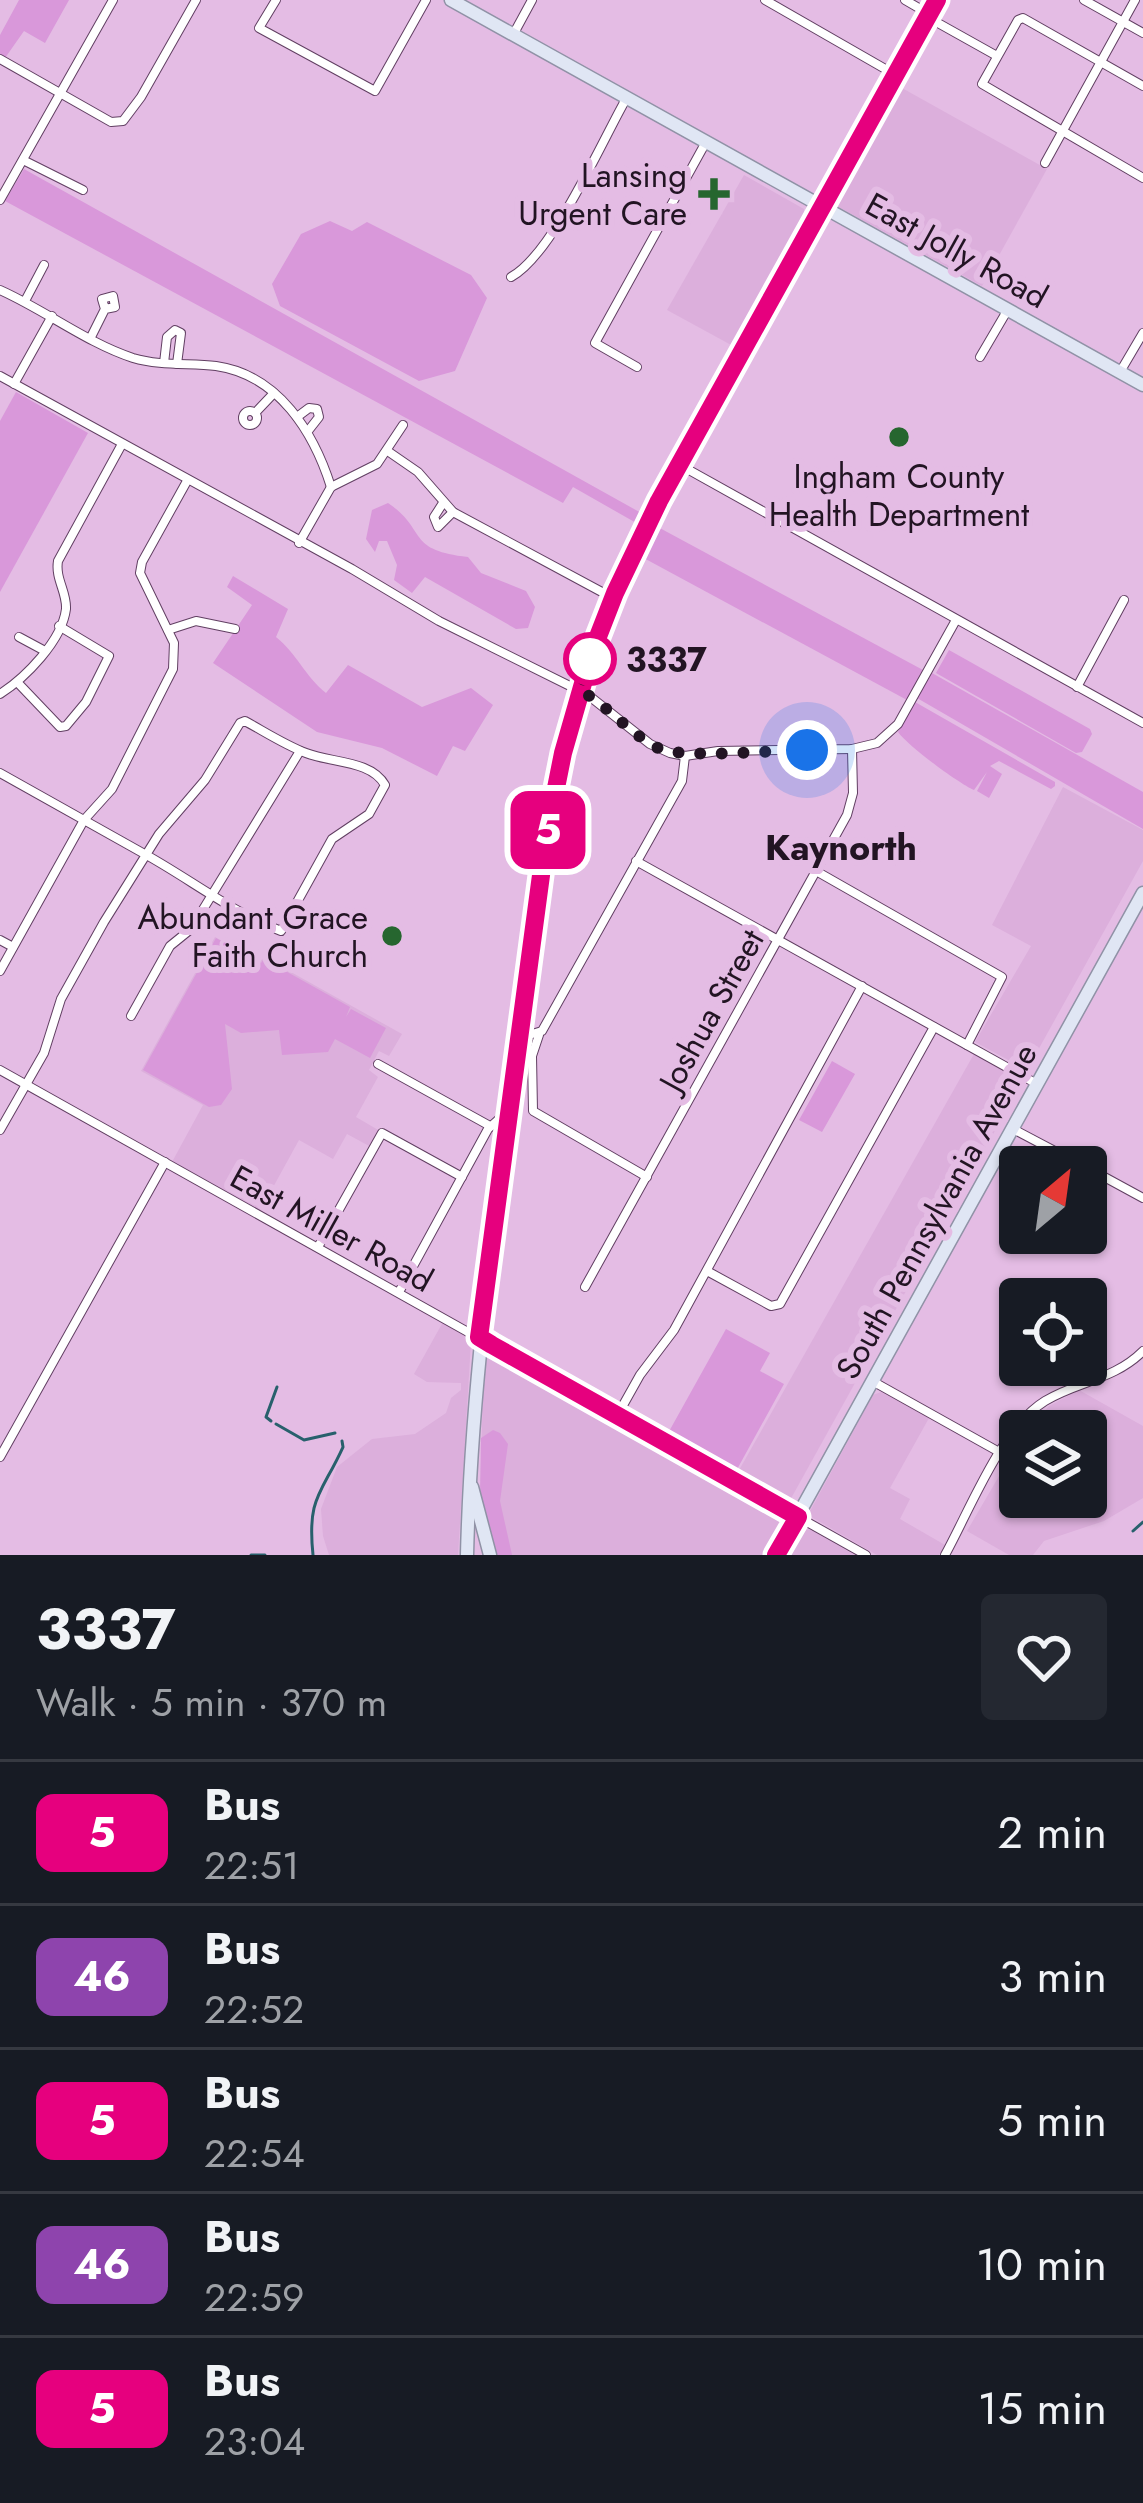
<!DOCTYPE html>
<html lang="en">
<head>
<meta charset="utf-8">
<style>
	body { margin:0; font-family:Jost,sans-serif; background:#242831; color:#f1f3f6; height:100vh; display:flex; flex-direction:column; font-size:45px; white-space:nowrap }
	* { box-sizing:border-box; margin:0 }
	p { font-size:39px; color:#9ea1a6 }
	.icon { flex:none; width:66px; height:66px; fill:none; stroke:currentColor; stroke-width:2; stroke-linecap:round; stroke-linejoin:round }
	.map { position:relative; height:1555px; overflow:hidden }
	.side { display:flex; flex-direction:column; background:#171b24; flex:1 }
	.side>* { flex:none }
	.badge { padding:0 24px; border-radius:18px; font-size:42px; line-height:78px }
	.needle { width:78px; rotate:29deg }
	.controls { position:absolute; left:999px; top:1146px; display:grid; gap:24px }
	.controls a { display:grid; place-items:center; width:108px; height:108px; border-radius:12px; background:#171b24; box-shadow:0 3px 9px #0004; font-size:60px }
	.you { position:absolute; width:60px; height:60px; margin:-30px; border:9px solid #fff; border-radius:50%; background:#1a73e8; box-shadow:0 0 0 18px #1a73e833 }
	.map>.badge { position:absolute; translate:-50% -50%; box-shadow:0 0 0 6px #fff }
	.round { display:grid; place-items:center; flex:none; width:126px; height:126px; border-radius:12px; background:#242831 }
	.overview { display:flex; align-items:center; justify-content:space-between; height:204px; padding:0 36px }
	h1 { font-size:57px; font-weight:700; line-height:90px }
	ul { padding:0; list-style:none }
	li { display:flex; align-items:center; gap:36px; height:144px; padding:0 36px; border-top:3px solid #363941 }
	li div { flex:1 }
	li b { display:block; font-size:45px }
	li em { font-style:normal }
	li .badge { min-width:132px; font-weight:700; text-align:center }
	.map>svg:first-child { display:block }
	.built { fill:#dcafdc }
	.green { fill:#d998da }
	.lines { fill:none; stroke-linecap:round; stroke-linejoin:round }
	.stream { stroke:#28606c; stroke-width:3 }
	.minor-casing { stroke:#613f62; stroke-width:10 }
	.major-casing { stroke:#9092a6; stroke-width:15 }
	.minor { stroke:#fff; stroke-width:8 }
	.major { stroke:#e0e6f4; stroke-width:12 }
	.line-casing { stroke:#fff; stroke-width:27 }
	.line { stroke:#e6007e; stroke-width:18 }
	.walk { stroke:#221423; stroke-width:12; stroke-dasharray:0 21.6 }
	.poi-dot { fill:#26662f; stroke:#e4bce4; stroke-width:4.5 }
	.stop-dot { fill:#fff; stroke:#e6007e; stroke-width:6 }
	.labels { text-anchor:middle; stroke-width:12; stroke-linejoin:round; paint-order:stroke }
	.poi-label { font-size:33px; fill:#221423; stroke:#e4bce4; text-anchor:end }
	.street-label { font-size:33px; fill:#221423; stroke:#e4bce4 }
	.stop-label { font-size:33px; font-weight:bold; fill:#221423; stroke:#e4bce4; text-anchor:start }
	.neighbourhood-label { font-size:36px; font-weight:bold; fill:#221423; stroke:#e4bce4 }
</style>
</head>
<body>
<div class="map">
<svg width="1143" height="1555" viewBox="0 0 1143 1555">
	<rect width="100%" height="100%" fill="#e4bce4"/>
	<g class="built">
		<polygon points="902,88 1047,169 982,286 837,206"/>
		<polygon points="744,175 804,209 804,213 733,346 667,310"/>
		<polygon points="1063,787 1143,830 1143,861 1027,1070 975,1042 1031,946 992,925"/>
		<polygon points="215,937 260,962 264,957 402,1034 389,1056 379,1051 369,1070 378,1077 356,1117 380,1131 371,1147 347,1134 333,1159 299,1140 260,1211 172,1162 203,1105 141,1071"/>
		<polygon points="974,1054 1022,1082 789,1502 738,1472"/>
		<polygon points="443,1322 468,1336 471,1342 458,1555 329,1555 323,1536 321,1509 337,1467 372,1439 415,1434 446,1413 451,1398 461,1390 461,1383 427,1382 414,1374"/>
		<polygon points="492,1352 784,1515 786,1522 768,1555 494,1555 480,1497 484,1357"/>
		<polygon points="1079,1390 1143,1426 1143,1498 1104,1521 1044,1541 1033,1555 1009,1555 967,1531 1020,1440 1020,1497 1086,1497 1086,1431 1026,1431 1049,1406"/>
		<polygon points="881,1392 929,1418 890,1488 910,1499 900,1519 945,1545 939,1555 877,1555 808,1515 873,1395"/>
		<polygon points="805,1529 811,1530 855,1555 784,1555 797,1533"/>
	</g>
	<g class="green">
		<polygon points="19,0 69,0 45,43 24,31 5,58 0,55 0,35"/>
		<polygon points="24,169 643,514 638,524 573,487 563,503 5,201"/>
		<polygon points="330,221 352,231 367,222 471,275 487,298 455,371 419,381 280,306 272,284 301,234"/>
		<polygon points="16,392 88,433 0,592 0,421"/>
		<path d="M388,503C428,530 405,550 468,557L481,573L526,591L535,607L528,628L516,629L425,577L412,593L394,580L397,565L387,541H379L375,552L366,539L372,510Z"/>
		<polygon points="656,526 923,670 907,700 640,556"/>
		<path d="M233,576L288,609L276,637C297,654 305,676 326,693L348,665L422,707L471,688L493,705L465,751L453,746L437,776L382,748L317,732L213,663L252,605L227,587Z"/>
		<polygon points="949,650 1090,729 1092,734 1082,752 1076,753 936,673"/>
		<polygon points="932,673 1143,792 1143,829 917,698"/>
		<path d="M915,702L1055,782V786L1051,789L999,761L990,766L1002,774L989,798L977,791L987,772L974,790C958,783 908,746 898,732Z"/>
		<polygon points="216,938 261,963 264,959 350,1007 346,1017 351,1009 386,1028 370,1058 335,1039 328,1052 282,1055 279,1030 241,1033 225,1024 232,1089 221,1105 209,1107 143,1070"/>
		<polygon points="832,1061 855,1074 822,1132 799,1120"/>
		<polygon points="726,1329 770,1353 760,1371 784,1384 735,1473 667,1435"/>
		<polygon points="493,1430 500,1433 508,1444 500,1501 512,1555 494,1555 480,1497 481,1438"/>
	</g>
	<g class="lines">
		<g class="stream">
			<polyline points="271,1421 266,1417 277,1387"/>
			<polyline points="276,1424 304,1440 335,1433"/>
			<polyline points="1133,1531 1143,1522"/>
			<polyline points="251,1555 265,1555"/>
			<path d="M313,1555C307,1497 321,1495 343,1447L342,1441"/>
		</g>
		<g class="minor-casing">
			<g id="minor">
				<polyline points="276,0 259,28 375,91 426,0"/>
				<polyline points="765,0 894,74"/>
				<polyline points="905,0 929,14"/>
				<polyline points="1084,0 1143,33"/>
				<polyline points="929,18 997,56"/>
				<polyline points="513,35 532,0"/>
				<polyline points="0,59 111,122 123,121 141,97 196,0"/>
				<polyline points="1143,86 1023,18 1018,20 982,84 1143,178"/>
				<polyline points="23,160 83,190"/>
				<polyline points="1045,163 1135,0"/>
				<polyline points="0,200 113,0"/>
				<path d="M511,277C552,255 601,143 626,99"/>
				<path d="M0,290C45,310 87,343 133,358C160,366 189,363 216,366C279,375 314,433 331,487"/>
				<polyline points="25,301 44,265"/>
				<polyline points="91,337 105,309 102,299 113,296 115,307 105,309"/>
				<polyline points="980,357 1007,311"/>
				<polyline points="164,363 167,337 175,330 181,333 177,364"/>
				<polyline points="637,367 595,343 706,142"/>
				<polyline points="1120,372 1143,333"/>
				<polyline points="0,376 352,569 439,621 588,695 650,744 670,753 685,756 718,751 852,749 877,743 898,724 956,620"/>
				<polyline points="14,384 52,316"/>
				<circle cx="250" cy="418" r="7"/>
				<polyline points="255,413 274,393"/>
				<polyline points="297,417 309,408 317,409 319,417 308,431"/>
				<polyline points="389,452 418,472 453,512 613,598"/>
				<polyline points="680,465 1143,723"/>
				<polyline points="443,503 434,517 438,527 453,512"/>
				<polyline points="299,543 331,487 377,464 403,425"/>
				<polyline points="168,630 196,621 235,629"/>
				<polyline points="19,637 45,651"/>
				<polyline points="18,683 60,727 66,726 86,702 109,656 59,626"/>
				<polyline points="1077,687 1124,600"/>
				<path d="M0,694C25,678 62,641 66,609C67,592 55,579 58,561L122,444"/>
				<path d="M0,773L141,852C189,878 229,911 281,931L332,839L369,814L385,785C371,760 331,763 306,753C285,745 265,732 245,721L240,723L205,780L159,834L104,922L61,999L44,1053L0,1130"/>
				<polyline points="636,861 1037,1084"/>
				<polyline points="816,871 1002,977 967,1045"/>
				<polyline points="0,940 13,947"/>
				<polyline points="0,971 84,820 112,789 173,669 174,643 140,573 142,562 187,481"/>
				<polyline points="131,1016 170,946 191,929 300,751"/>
				<polyline points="539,1035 532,1056 533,1111 647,1177"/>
				<polyline points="519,1038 542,1031 682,781 685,756"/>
				<polyline points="378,1064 490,1126"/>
				<polyline points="0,1070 866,1555"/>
				<polyline points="1013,1129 1085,1167"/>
				<polyline points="1086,1167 1143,1198"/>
				<polyline points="318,1247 382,1133 462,1177"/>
				<polyline points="707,1271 771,1306 780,1304 934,1027"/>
				<polyline points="585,1287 847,815 853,793 852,749"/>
				<polyline points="399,1292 488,1129 508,1111"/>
				<polyline points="874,1382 1001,1453"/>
				<polyline points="617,1416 640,1375 674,1330 862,986"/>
				<polyline points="0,1457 165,1162"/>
				<path d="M945,1555C970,1510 1001,1428 1045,1401C1078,1381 1114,1380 1143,1351"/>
			</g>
		</g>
		<g class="major-casing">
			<g id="major">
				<polyline points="451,0 1143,385"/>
				<polyline points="472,1487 490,1555"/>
				<path d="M467,1555C471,1395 492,1240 513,1082C541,874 557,699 655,508L937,0"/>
				<polyline points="776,1555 1143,893"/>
			</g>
		</g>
		<use href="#minor" class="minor"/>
		<use href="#major" class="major"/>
	</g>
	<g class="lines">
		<g class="line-casing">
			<polyline id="line" points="776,1555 798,1517 492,1345 479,1337 480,1330 546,838 563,753 592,652 615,593 659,501 937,0"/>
		</g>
		<use href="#line" class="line"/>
		<path class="walk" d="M590,659L580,690C608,706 628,732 656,747C678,760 775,750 807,750"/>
	</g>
	<g class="poi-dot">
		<path d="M708 176h12v12h12v12h-12v12h-12v-12h-12v-12h12z"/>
		<circle cx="899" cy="437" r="12"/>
		<circle cx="392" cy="936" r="12"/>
	</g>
	<circle class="stop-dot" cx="590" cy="659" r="24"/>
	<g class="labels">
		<g class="poi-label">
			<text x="687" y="187">Lansing<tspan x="687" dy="38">Urgent Care</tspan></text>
			<text x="899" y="488" text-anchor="middle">Ingham County<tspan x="899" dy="38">Health Department</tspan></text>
			<text x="368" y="929">Abundant Grace<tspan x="368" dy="38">Faith Church</tspan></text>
		</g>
		<g class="street-label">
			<text transform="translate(957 250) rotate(29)" y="12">East Jolly Road</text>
			<text transform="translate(711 1010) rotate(-61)" y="12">Joshua Street</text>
			<text transform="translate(936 1211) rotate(-61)" y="12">South Pennsylvania Avenue</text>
			<text transform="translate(332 1228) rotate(29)" y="12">East Miller Road</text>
		</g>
		<g class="stop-label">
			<text x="626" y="671">3337</text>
		</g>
		<g class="neighbourhood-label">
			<text x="841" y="860">Kaynorth</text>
		</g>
	</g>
</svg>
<div class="controls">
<a><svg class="needle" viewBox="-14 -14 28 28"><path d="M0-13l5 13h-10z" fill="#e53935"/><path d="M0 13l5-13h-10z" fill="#9ea1a6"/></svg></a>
<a><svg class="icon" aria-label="locate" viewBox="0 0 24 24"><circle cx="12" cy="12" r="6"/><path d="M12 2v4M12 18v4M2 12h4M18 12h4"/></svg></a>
<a><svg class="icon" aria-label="layers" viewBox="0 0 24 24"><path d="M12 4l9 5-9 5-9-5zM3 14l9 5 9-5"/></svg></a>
</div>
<div class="you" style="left:807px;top:750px"></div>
<b class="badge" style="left:548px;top:830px;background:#e6007e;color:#fff">5</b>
</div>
<section class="side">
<div class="overview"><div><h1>3337</h1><p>Walk · 5 min · 370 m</p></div><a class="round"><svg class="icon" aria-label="heart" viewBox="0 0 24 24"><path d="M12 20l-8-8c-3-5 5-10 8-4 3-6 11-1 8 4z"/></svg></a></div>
<ul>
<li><span class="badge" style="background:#e6007e;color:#fff">5</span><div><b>Bus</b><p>22:51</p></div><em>2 min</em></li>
<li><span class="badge" style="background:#8e44ad;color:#fff">46</span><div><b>Bus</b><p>22:52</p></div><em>3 min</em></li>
<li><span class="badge" style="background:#e6007e;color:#fff">5</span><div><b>Bus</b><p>22:54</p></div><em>5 min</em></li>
<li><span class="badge" style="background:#8e44ad;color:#fff">46</span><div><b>Bus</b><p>22:59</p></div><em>10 min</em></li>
<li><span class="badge" style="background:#e6007e;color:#fff">5</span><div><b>Bus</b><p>23:04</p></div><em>15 min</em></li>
</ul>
</section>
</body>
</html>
